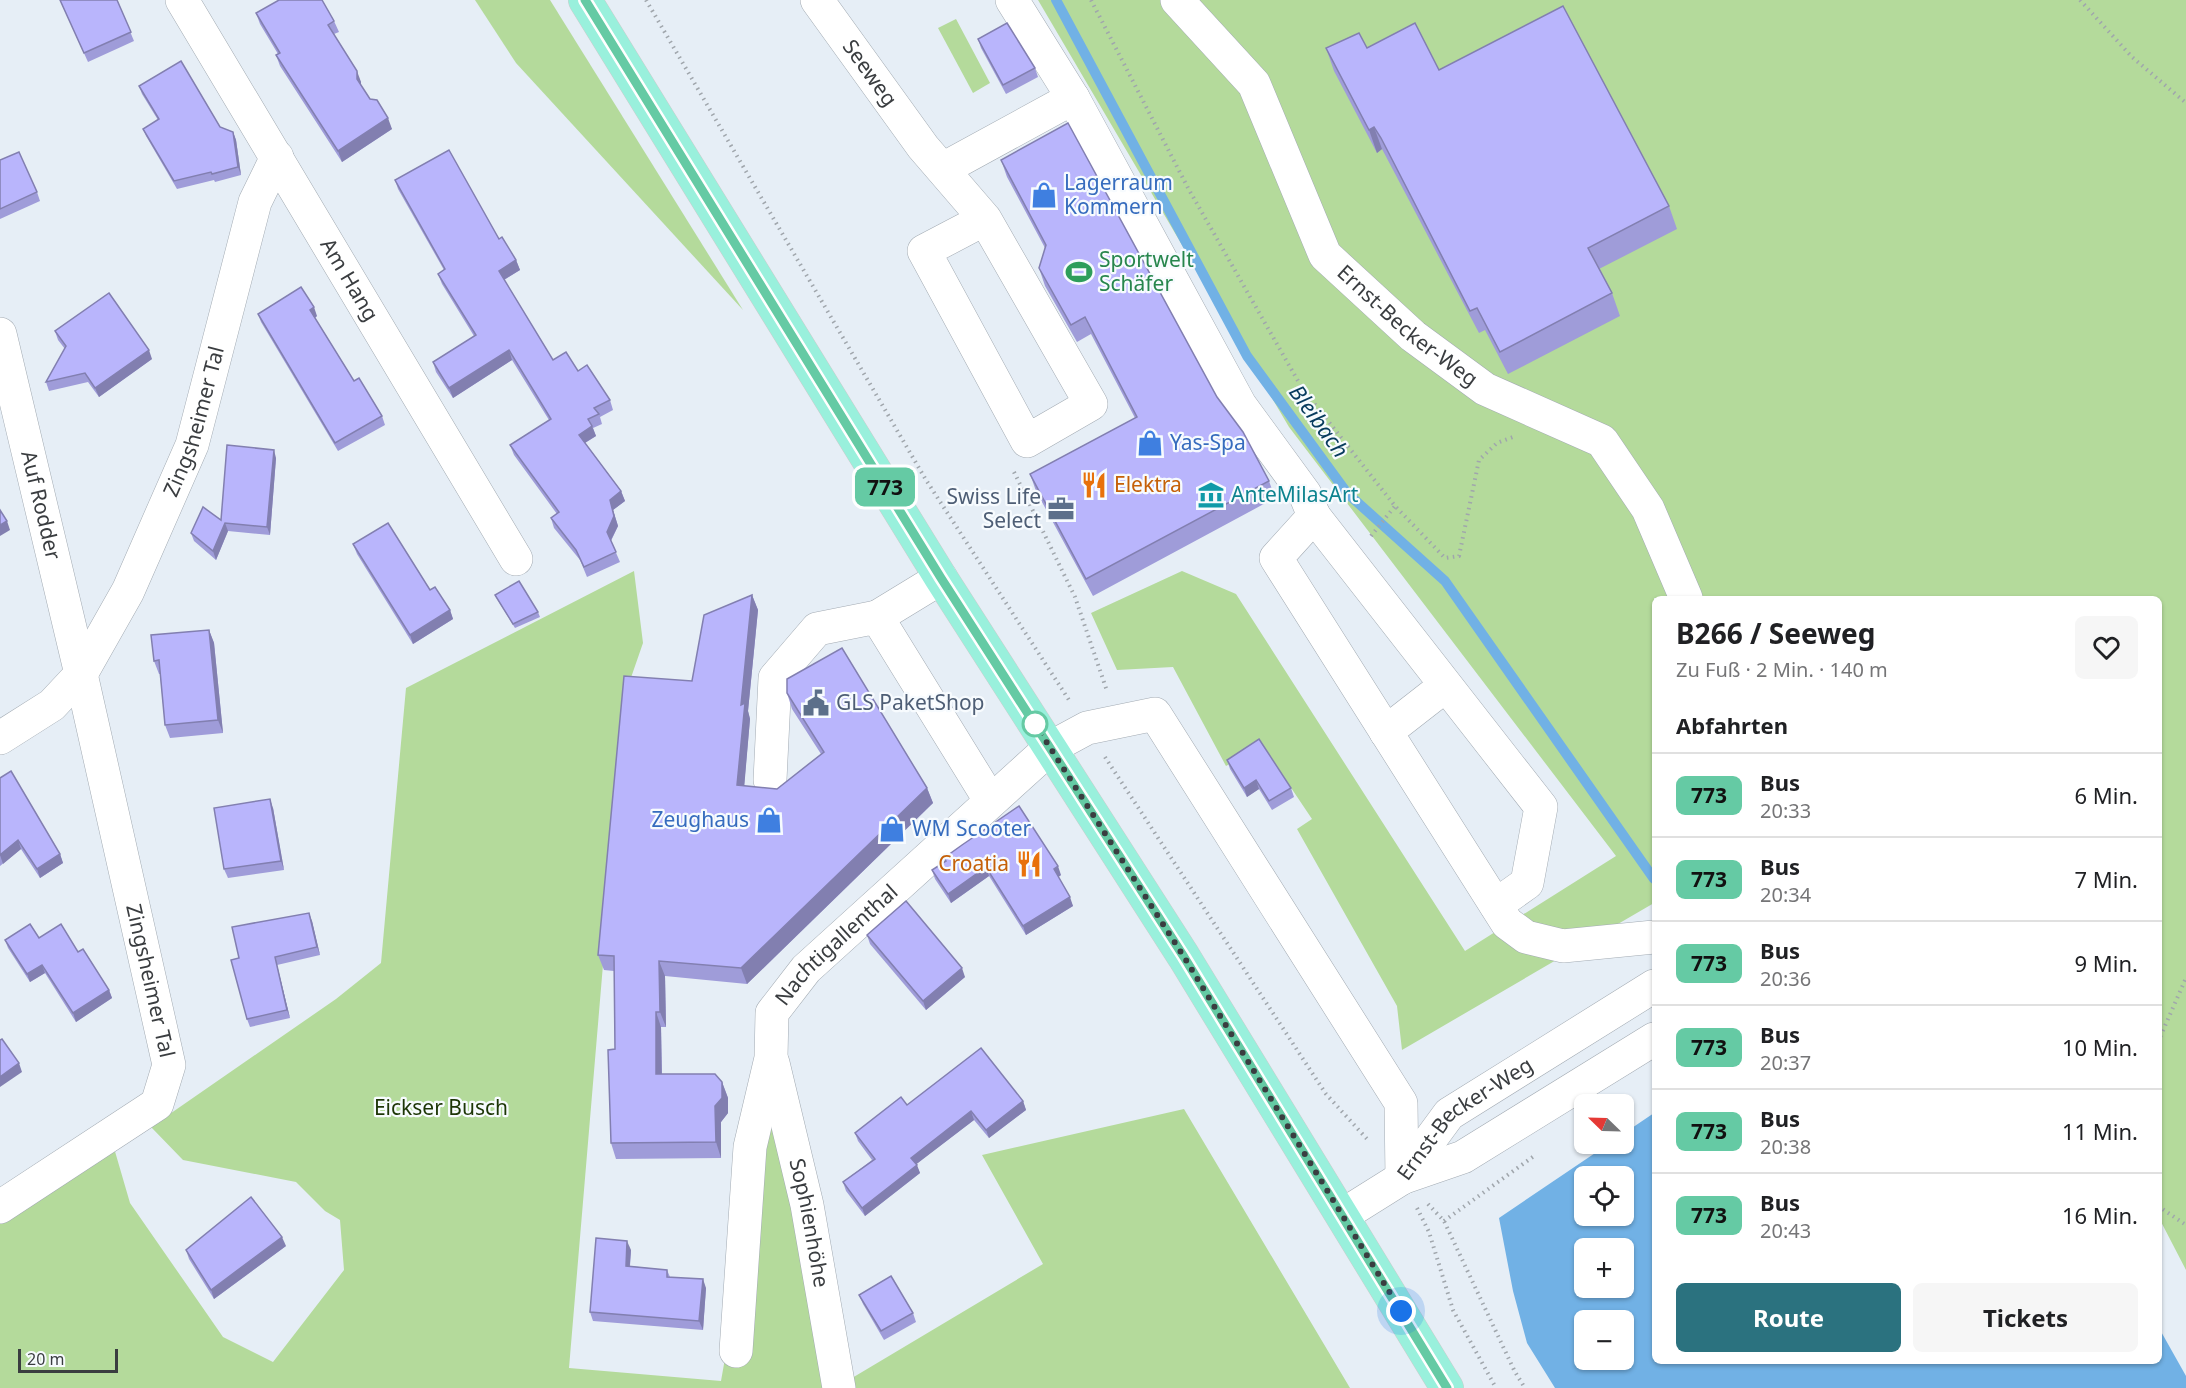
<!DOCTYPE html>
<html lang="de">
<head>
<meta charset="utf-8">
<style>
	body { margin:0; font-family:"Noto Sans",sans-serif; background:#f6f6f6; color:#202124; height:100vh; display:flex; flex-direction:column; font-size:22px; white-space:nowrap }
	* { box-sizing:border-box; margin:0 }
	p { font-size:20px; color:#757577 }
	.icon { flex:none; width:33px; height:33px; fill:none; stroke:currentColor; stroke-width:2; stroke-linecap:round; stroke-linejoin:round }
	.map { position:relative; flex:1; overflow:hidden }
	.side { position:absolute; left:1652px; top:596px; width:510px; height:768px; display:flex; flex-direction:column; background:#fff; border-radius:9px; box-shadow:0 2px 4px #0004 }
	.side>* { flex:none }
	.badge { padding:0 12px; border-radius:9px; font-size:21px; line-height:39px }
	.needle { width:39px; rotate:293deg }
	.buttons { position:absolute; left:1574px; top:1094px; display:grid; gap:12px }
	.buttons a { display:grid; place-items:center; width:60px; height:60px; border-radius:9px; background:#fff; box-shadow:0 2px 4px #0004; font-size:30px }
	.scale { position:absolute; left:18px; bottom:15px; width:100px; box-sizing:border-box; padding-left:6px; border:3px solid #3a3d40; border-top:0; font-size:16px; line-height:21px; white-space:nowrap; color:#3a3d40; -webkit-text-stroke:4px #f7fbfe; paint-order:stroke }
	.you { position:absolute; width:30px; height:30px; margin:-15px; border:4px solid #fff; border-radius:50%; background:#1a73e8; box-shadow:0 0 0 9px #1a73e833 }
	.map>.badge { position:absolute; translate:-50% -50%; box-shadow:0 0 0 3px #fff }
	h2 { padding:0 24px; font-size:22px; line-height:54px }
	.round { display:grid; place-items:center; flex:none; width:63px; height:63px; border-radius:9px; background:#f6f6f6 }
	.headline { display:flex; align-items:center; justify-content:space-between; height:102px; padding:0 24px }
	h1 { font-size:28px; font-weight:700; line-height:45px }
	.primary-button { display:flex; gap:12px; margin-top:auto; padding:12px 24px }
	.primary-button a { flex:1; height:69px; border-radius:9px; background:#2b727f; color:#fff; font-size:24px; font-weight:700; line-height:69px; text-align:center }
	.primary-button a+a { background:#f6f6f6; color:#202124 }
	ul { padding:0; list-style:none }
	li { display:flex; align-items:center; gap:18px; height:84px; padding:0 24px; border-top:2px solid #e0e0e0 }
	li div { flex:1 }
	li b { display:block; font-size:22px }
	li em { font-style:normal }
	li .badge { min-width:66px; font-weight:700; text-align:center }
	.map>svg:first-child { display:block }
	.green { fill:#b4da9b }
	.water { fill:#71b1e5; fill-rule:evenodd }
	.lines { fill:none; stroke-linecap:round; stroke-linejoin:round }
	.stream { stroke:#71b1e5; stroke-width:10 }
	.minor-casing { stroke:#a3abb3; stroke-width:34 }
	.major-casing { stroke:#cccdcd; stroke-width:34 }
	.path { stroke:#a0a6ac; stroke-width:4; stroke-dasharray:1.5 4.5; stroke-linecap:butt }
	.minor { stroke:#fff; stroke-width:33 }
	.major { stroke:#99f0dc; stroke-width:33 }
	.wall { fill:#9f9cd9 }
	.shaded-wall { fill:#827fb0 }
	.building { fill:#b9b5fc; stroke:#827fb0; stroke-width:1.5 }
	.line-casing { stroke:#fff; stroke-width:14 }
	.line { stroke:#65caa4; stroke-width:9 }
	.walk { stroke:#3a3d40; stroke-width:6; stroke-dasharray:0 10.8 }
	.stop-dot { fill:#fff; stroke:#65caa4; stroke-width:3 }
	.labels { text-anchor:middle; stroke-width:4.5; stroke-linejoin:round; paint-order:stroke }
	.street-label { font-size:21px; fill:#3a3d40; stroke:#f7fbfe }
	.shop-label { font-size:21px; fill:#366cbe; stroke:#f7fbfe; text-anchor:start }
	.leisure-label { font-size:21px; fill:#27864d; stroke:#f7fbfe; text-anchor:start }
	.food-label { font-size:21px; fill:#c56008; stroke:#f7fbfe; text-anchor:start }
	.culture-label { font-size:21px; fill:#0d838f; stroke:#f7fbfe; text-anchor:start }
	.service-label { font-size:21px; fill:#4e5e75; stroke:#f7fbfe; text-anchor:end }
	.park-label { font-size:21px; fill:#1d3606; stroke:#f7fbfe }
	.water-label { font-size:22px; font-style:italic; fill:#073b5d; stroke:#f7fbfe }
</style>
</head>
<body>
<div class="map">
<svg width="2186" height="1388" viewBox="0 0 2186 1388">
	<rect width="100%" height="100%" fill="#e6eef6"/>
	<g class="green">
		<polygon points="475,0 550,0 743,310 516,63"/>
		<polygon points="1038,0 2186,0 2186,1270 2158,1216 2158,598 1654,598 1654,903 1402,1050 1397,1006 1297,829 1312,819 1263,746 1226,766 1173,667 1117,670 1091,613 1182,571 1236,594 1465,951 1616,856 1289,427"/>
		<polygon points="956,19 990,83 973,93 938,28"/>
		<polygon points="634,571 643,643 626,692 569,1368 721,1381 767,1122 781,1123 828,1388 0,1388 0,1220 114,1148 130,1203 223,1337 273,1362 344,1270 340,1220 325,1211 296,1182 183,1160 151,1127 336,999 381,963 406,688"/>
		<polygon points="1184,1109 1350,1388 848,1388 847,1381 1043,1264 982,1155"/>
	</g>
	<path class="water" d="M1654,1113V1360H2158L2159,1328L2186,1376V1388H1555L1527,1343L1513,1291L1499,1218L1610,1143H1623V1134ZM1584,1176H1623V1215H1584ZM1584,1248H1623V1287H1584ZM1584,1320H1623V1359H1584Z"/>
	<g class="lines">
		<polyline class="stream" points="1056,0 1247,356 1347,493 1445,581 1654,879"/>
		<g class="minor-casing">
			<g id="minor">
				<path id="s1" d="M182,0L516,559"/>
				<path id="s2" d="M817,0L923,147L985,219L924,251L1027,441L1091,404L985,219"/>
				<polyline points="1012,0 1073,98 1240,405 1305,494 1314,516 1276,558 1507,923 1526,937 1563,946 1654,937"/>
				<path id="s3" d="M1177,0L1254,84L1325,255L1413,336L1485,389L1602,441L1648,509L1686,598"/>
				<polyline points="943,169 1073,98"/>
				<path id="s4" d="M0,334L81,674L169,1065L157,1104L0,1207"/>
				<polyline points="1314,516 1541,807 1527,883 1496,905"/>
				<polyline points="877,617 941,578"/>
				<polyline points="1386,732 1445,686"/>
				<path id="s5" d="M0,738L52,705L81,674L128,591L192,445L255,202L277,157"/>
				<polyline points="770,780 775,678 817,629 877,617 990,800"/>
				<path id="s6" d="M773,1063L807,1205L839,1388"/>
				<path id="s7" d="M1402,1178L1449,1114L1654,986"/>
				<polyline points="1343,1215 1402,1178 1463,1157 1654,1039"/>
				<path id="s8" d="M736,1351L750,1147L771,1058L772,1013L806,969L1050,748L1087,728L1155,714L1401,1103L1402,1178"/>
			</g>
		</g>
		<g class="major-casing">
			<polyline id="major" points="585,0 941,578 1184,957 1447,1388"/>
		</g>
		<g class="path">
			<polyline points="646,0 926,480 1069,700"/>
			<polyline points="1091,0 1188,188 1302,388 1395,506 1445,558 1459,556 1479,460 1497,443 1513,437"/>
			<polyline points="2080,0 2132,57 2186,103"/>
			<polyline points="1014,472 1075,597 1107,691"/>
			<polyline points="1371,536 1395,506"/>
			<polyline points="1105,757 1326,1094 1367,1139"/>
			<polyline points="2158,1042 2186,978"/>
			<polyline points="1428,1204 1444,1221 1515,1372 1525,1388"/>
			<polyline points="2158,1206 2186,1225"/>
			<polyline points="1417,1208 1429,1232 1453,1310 1496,1388"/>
			<polyline points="1444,1221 1534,1156"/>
		</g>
		<use href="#minor" class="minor"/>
		<use href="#major" class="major"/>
	</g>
	<g class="wall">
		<polygon points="60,0 117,0 134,41 88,62"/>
		<polygon points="256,13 334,21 339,32 334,34 361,82 361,86 392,129 342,162 280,66 276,55 278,54 260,24"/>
		<polygon points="978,39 1035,68 1038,77 1006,94 981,48"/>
		<polygon points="1326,48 1367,48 1439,70 1669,206 1677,229 1599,269 1612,293 1620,316 1508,374 1485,330 1479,333 1382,149 1377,153 1334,71"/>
		<polygon points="139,86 220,127 233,132 236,140 241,175 215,182 214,180 177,189 146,136 143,129 158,120 142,94"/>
		<polygon points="0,160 37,192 40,201 0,219"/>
		<polygon points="1001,160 1217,397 1269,481 1275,498 1093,596 1036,491 1030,474 1135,418 1091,334 1077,342 1045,286 1039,268 1045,248 1007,177"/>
		<polygon points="395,180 499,239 516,260 520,270 504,280 553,360 578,371 610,400 613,410 600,417 602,424 593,428 596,436 585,443 621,491 625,501 613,510 618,526 611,541 620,562 587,577 580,560 554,528 551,518 557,514 514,455 510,445 549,420 512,360 453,398 436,372 433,362 474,336 442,284 438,274 444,270 398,189"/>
		<polygon points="258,314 317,316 315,318 354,381 382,416 385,425 338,451 261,322"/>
		<polygon points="55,331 152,359 99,397 88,382 49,391 46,382 65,349 58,340"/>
		<polygon points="276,458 270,535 228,531 216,560 194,541 191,533 221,520"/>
		<polygon points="353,544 450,610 453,619 413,644 357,554"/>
		<polygon points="495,595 538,612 540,617 515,628 497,599"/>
		<polygon points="752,595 758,610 748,711 750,719 744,786 777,789 821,754 792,709 787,693 927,788 933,803 747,984 665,976 666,1027 661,1027 662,1074 722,1082 728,1098 728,1113 721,1122 721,1158 616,1159 611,1143 615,1049 614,971 604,970 598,955 692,681"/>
		<polygon points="209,630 214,643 223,733 170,738 165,725 160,674 159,674 154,661"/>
		<polygon points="1227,760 1291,788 1294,797 1272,810 1259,789 1247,797 1230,769"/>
		<polygon points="0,778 60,854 63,863 40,878 21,849 0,866"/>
		<polygon points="273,808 284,870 228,878 224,869"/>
		<polygon points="944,858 1061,875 1058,877 1073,906 1026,935 989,876 951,903 935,879 932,870 945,862"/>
		<polygon points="312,921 320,955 277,965 290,1018 250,1027 247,1019 239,958"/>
		<polygon points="867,935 965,977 926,1010 870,944"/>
		<polygon points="39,938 78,952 109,990 112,998 76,1022 45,973 30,982 8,948 5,940"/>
		<polygon points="1023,1101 1026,1110 989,1138 974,1120 916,1164 920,1173 865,1216 846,1191 843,1182 872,1160 858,1141 855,1133 907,1105"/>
		<polygon points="286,1246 214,1299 189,1259 186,1250"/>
		<polygon points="631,1250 630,1266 667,1270 670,1277 706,1288 703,1330 593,1321 590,1312"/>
		<polygon points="859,1295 913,1313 916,1322 884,1340 863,1304"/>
	</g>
	<g class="shaded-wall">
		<polygon points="357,71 361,82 361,90 357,79"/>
		<polygon points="388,118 392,129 342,162 338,151"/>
		<polygon points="1374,127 1382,149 1377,153 1369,130"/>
		<polygon points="233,132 236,140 241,175 238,167"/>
		<polygon points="516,260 520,270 502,281 499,271"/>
		<polygon points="314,307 317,316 313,319 310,310"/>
		<polygon points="149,350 152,359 99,397 95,388"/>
		<polygon points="509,350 512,360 453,398 449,388"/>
		<polygon points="592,426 596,436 583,444 579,435"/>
		<polygon points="274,450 276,458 270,535 267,527"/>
		<polygon points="621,491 625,501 613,510 618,526 610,542 607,532 610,500"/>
		<polygon points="7,521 10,530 0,536 0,525"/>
		<polygon points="225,523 228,531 216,560 213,551"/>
		<polygon points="752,595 758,610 748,711 750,719 743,801 737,785 741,705"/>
		<polygon points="450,610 453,619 413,644 410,635"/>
		<polygon points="209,630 214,643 223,733 218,720"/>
		<polygon points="1256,780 1259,789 1247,797 1244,788"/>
		<polygon points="927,788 933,803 747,984 741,968"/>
		<polygon points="270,799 273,808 284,870 281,861"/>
		<polygon points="18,840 21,849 3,864 0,855"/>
		<polygon points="60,854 63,863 40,878 37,869"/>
		<polygon points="1058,866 1061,875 1057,878 1054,869"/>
		<polygon points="986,867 989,876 951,903 948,894"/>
		<polygon points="1070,897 1073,906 1026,935 1023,926"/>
		<polygon points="309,913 312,921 320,955 317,947"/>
		<polygon points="275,957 277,965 290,1018 287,1010"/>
		<polygon points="659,961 665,976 666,1027 660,1012"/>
		<polygon points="42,965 45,973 30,982 27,974"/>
		<polygon points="962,968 965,977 926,1010 923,1001"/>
		<polygon points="109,990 112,998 76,1022 73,1013"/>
		<polygon points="656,1012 661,1027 662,1090 656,1074"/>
		<polygon points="19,1063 22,1072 0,1087 0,1077"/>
		<polygon points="722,1082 728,1098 728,1113 721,1122 721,1158 716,1142 715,1106"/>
		<polygon points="1023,1101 1026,1110 989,1138 986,1130"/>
		<polygon points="971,1111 974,1120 914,1166 911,1158"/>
		<polygon points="917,1165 920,1173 865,1216 862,1208"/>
		<polygon points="282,1237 286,1246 214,1299 211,1290"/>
		<polygon points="627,1241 631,1250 629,1275 626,1266"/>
		<polygon points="703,1279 706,1288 703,1330 699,1321"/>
	</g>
	<g class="building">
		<polygon points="60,0 117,0 131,32 84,53"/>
		<polygon points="279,0 322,0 334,21 328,25 357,71 357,79 370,99 377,100 388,118 338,151 276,55 280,53 256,13"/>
		<polygon points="1563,6 1669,206 1588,248 1612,293 1500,352 1477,308 1470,311 1381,138 1374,127 1369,130 1326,48 1359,33 1367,48 1415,23 1439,70"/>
		<polygon points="1007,23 1035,68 1003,85 978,39"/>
		<polygon points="181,61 220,127 233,132 238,167 212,174 211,172 174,181 143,129 159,119 139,86"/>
		<polygon points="1068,123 1217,397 1243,432 1269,481 1086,579 1030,474 1137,417 1085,317 1071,325 1039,268 1046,245 1001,160"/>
		<polygon points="449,150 499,239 502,237 516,260 499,271 553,360 566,352 578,371 587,365 610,400 594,408 599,414 588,419 592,426 579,435 621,491 610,500 614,516 607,532 616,552 584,567 576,550 551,518 559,512 510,445 551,419 509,350 449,388 433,362 476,335 438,274 445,269 395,180"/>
		<polygon points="19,152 37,192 0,209 0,160"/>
		<polygon points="301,287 314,307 310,310 354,381 359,378 382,416 335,443 258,314"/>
		<polygon points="109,293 149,350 95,388 85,373 46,382 66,346 55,331"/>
		<polygon points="227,445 274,450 267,527 225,523 213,551 191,533 203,507 221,520"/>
		<polygon points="0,510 7,521 0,525"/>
		<polygon points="388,523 430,590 435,587 450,610 410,635 353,544"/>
		<polygon points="519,581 538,612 513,624 495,595"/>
		<polygon points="752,595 741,705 745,703 737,785 777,789 824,752 787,693 787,679 842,648 927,788 741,968 659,961 660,1012 656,1012 656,1074 715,1074 722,1082 722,1098 715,1106 716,1142 611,1143 608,1050 615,1049 614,956 598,955 624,676 692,681 704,615"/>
		<polygon points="209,630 218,720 165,725 159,660 154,661 151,635"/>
		<polygon points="1259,739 1291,788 1269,801 1256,780 1244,788 1227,760"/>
		<polygon points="11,771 60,854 37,869 18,840 0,855 0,778"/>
		<polygon points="270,799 281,861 224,869 214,808"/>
		<polygon points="1019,806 1058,866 1054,869 1070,897 1023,926 986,867 948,894 932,870 946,861 944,858 962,845"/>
		<polygon points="906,901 962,968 923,1001 867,935"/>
		<polygon points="309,913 317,947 275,957 287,1010 247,1019 231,960 239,958 232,927"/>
		<polygon points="30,924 39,938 61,924 78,952 83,949 109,990 73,1013 42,965 27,974 5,940"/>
		<polygon points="2,1039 19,1063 0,1077 0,1040"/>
		<polygon points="981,1048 1023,1101 986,1130 971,1111 911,1158 917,1165 862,1208 843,1182 875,1159 855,1133 901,1097 907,1105"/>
		<polygon points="251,1197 282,1237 211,1290 186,1250"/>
		<polygon points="596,1238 627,1241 626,1266 667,1270 667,1277 703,1279 699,1321 590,1312"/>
		<polygon points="891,1276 913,1313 881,1331 859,1295"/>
	</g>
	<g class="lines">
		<g class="line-casing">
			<polyline id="line" points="585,0 941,578 1184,957 1447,1388"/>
		</g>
		<use href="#line" class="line"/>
		<polyline class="walk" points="1035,724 1184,957 1401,1311"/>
	</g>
	<defs>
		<g id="shop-bare" transform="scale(2.07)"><path d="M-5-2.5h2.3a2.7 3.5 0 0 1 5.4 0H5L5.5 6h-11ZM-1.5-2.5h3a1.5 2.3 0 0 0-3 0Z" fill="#3f7fe0" stroke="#f7fbfe" stroke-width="2.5" paint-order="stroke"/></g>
		<g id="stadium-bare" transform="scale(2.07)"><path d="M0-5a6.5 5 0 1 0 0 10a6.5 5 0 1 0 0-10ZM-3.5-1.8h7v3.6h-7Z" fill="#2e9e5b" stroke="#f7fbfe" stroke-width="2.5" paint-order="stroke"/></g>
		<g id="restaurant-bare" transform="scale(2.07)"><path d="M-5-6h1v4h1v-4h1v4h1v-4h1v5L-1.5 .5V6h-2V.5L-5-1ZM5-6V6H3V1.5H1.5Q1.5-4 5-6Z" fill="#e8710a" stroke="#f7fbfe" stroke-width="2.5" paint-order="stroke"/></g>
		<g id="museum-bare" transform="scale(2.07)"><path d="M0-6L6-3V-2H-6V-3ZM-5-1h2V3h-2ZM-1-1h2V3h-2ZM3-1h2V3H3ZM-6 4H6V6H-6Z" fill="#0f9aa8" stroke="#f7fbfe" stroke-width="2.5" paint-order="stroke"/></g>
		<g id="office-bare" transform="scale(2.07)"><path d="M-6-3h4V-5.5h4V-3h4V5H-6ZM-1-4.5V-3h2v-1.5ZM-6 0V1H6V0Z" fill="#5c6f8a" stroke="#f7fbfe" stroke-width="2.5" paint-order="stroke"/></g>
		<g id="civic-bare" transform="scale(2.07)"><path d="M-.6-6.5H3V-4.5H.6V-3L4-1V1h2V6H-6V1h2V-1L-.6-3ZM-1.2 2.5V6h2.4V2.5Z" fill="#5c6f8a" stroke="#f7fbfe" stroke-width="2.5" paint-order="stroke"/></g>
	</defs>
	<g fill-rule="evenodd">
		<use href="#shop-bare" x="1044" y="195"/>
		<use href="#stadium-bare" x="1079" y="272"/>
		<use href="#shop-bare" x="1150" y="443"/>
		<use href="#restaurant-bare" x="1094" y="485"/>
		<use href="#museum-bare" x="1211" y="495"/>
		<use href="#office-bare" x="1061" y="509"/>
		<use href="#civic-bare" x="816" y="703"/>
		<use href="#shop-bare" x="769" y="820"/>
		<use href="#shop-bare" x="892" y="829"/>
		<use href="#restaurant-bare" x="1029" y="864"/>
	</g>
	<circle class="stop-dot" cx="1035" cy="724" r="12"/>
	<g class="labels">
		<g class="street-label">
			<text dy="7" stroke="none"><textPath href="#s2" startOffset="90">Seeweg</textPath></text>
			<text dy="7" stroke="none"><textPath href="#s1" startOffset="326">Am Hang</textPath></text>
			<text dy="7" stroke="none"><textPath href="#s3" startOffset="408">Ernst-Becker-Weg</textPath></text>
			<text dy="7" stroke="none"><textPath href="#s5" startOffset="382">Zingsheimer Tal</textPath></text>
			<text dy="7" stroke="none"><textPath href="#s4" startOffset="176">Auf Rodder</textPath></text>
			<text dy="7" stroke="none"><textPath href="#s8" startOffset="435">Nachtigallenthal</textPath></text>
			<text dy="7" stroke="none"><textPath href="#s4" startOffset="664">Zingsheimer Tal</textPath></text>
			<text dy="7" stroke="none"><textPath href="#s7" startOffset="88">Ernst-Becker-Weg</textPath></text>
			<text dy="7" stroke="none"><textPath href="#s6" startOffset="164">Sophienhöhe</textPath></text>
		</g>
		<g class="shop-label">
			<text x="1064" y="190">Lagerraum<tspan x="1064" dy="24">Kommern</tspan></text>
			<text x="1170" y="450">Yas-Spa</text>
			<text x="749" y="827" text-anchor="end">Zeughaus</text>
			<text x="912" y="836">WM Scooter</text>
		</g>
		<g class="leisure-label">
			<text x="1099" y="267">Sportwelt<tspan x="1099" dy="24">Schäfer</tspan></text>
		</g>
		<g class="food-label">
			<text x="1114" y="492">Elektra</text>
			<text x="1009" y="871" text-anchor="end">Croatia</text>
		</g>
		<g class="culture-label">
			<text x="1231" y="502">AnteMilasArt</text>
		</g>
		<g class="service-label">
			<text x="1041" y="504">Swiss Life<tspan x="1041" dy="24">Select</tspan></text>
			<text x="836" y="710" text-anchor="start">GLS PaketShop</text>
		</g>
		<g class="park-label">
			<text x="441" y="1115">Eickser Busch</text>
		</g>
		<g class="water-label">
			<text transform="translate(1319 421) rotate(54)" y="8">Bleibach</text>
		</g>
	</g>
</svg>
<div class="buttons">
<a><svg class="needle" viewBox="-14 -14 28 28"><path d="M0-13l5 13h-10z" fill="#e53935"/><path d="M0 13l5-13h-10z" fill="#757577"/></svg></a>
<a><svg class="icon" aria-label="locate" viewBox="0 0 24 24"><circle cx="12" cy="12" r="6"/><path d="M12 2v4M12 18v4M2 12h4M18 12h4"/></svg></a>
<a>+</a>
<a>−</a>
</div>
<div class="scale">20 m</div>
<div class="you" style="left:1401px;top:1311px"></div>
<b class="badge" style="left:885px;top:487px;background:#65caa4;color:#111">773</b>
<section class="side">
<div class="headline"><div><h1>B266 / Seeweg</h1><p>Zu Fuß · 2 Min. · 140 m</p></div><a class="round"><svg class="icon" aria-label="heart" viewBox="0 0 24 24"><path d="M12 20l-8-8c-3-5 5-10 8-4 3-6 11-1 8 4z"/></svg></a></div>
<h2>Abfahrten</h2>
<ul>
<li><span class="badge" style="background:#65caa4;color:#111">773</span><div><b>Bus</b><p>20:33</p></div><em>6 Min.</em></li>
<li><span class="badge" style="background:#65caa4;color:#111">773</span><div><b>Bus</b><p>20:34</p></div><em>7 Min.</em></li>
<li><span class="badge" style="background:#65caa4;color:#111">773</span><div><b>Bus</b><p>20:36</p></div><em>9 Min.</em></li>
<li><span class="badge" style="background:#65caa4;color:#111">773</span><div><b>Bus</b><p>20:37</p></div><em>10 Min.</em></li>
<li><span class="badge" style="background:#65caa4;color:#111">773</span><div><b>Bus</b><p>20:38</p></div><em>11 Min.</em></li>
<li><span class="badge" style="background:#65caa4;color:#111">773</span><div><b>Bus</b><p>20:43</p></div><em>16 Min.</em></li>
</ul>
<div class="primary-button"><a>Route</a><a>Tickets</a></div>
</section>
</div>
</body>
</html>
